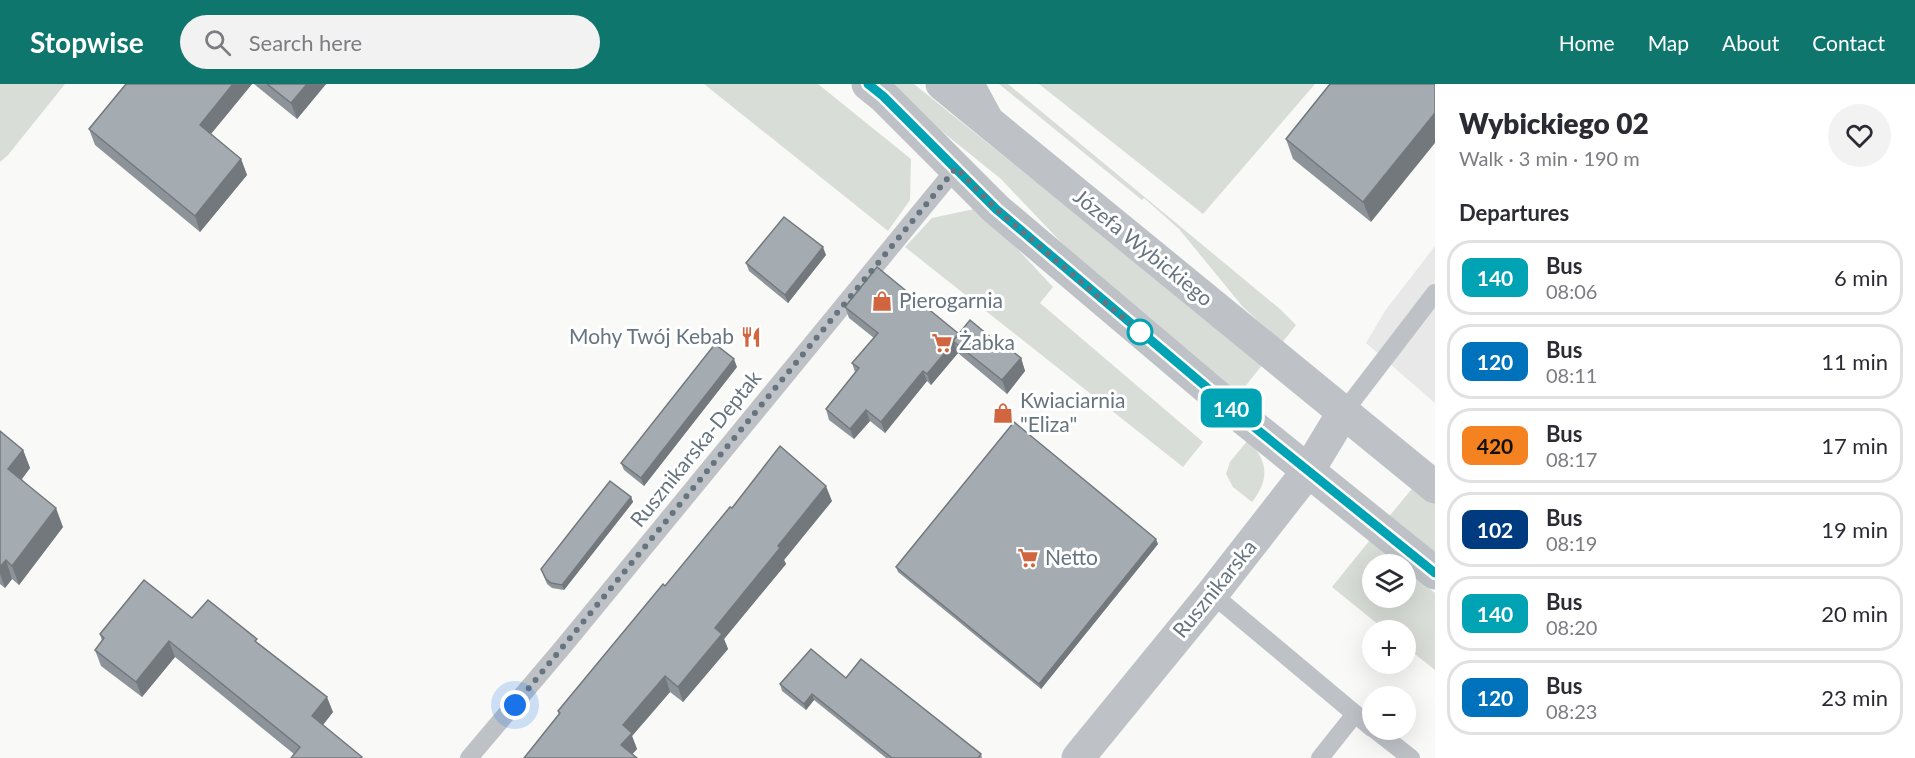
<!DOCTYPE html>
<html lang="en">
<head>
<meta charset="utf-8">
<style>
	body { margin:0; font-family:Lato,sans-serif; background:#f2f2f3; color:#2b2b33; height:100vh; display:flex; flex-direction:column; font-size:22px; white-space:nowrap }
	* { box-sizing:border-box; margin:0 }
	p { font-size:20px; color:#7c7c81 }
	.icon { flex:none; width:33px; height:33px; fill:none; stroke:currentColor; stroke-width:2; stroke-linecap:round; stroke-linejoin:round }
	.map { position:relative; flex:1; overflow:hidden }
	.panel { display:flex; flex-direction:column; background:#fff; width:480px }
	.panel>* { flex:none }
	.badge { padding:0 12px; border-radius:9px; font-size:21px; line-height:39px }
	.fabs { position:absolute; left:1362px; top:470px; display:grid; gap:12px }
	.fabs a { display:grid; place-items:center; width:54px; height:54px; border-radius:50%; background:#fff; box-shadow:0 6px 24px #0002; font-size:30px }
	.you { position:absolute; width:30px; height:30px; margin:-15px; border:4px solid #fff; border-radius:50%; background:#1a73e8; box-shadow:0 0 0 9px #1a73e833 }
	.map>.badge { position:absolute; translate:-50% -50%; box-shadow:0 0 0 3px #fff }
	h2 { padding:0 24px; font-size:22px; line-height:54px }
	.round { display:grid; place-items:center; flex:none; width:63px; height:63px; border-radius:32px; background:#f2f2f3 }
	.head { display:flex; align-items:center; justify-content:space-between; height:102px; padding:0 24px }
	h1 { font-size:28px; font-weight:800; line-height:45px }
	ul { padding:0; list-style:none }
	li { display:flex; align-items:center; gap:18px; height:75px; margin:0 12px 9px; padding:0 12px; border:3px solid #e1e1e2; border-radius:24px }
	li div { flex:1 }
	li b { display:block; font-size:22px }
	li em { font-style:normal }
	li .badge { min-width:66px; font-weight:700; text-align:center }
	header { display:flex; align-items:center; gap:36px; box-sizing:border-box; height:84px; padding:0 30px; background:#0f766e; color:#fff }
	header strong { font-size:28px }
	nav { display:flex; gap:33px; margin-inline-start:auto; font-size:21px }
	.search { width:420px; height:54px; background:#f2f2f3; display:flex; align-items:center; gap:15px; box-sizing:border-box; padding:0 21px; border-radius:33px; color:#7c7c81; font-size:22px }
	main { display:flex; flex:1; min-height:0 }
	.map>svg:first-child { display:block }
	.built { fill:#e7e8e7 }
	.green { fill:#d9ddd7 }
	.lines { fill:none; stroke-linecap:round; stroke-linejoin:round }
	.service { stroke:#bec2c6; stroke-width:18 }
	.minor { stroke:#bec2c6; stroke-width:33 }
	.tertiary { stroke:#bec2c6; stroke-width:33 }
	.wall { fill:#8d9499 }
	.shaded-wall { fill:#73787d }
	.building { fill:#a4acb2; stroke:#73787d; stroke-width:1.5 }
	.line-casing { stroke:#fff; stroke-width:14 }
	.line { stroke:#00a3b4; stroke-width:9 }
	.walk { stroke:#66747f; stroke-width:6; stroke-dasharray:0 10.8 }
	.stop-dot { fill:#fff; stroke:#00a3b4; stroke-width:3 }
	.labels { text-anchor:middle; stroke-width:6; stroke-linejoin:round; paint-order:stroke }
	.street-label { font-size:21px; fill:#66747f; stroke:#fff }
	.poi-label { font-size:21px; fill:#66747f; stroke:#fff; text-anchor:start }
</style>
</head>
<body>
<header>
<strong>Stopwise</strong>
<div class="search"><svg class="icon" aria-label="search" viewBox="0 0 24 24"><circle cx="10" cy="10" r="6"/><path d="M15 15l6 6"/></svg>Search here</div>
<nav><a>Home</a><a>Map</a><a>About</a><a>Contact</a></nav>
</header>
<main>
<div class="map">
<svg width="1435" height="674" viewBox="0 0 1435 674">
	<rect width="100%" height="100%" fill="#f9f9f7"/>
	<polygon class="built" points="1435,162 1435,319 1366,259 1385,227"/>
	<g class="green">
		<polygon points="0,0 65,0 8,71 0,78"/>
		<polygon points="704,0 818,0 911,75 910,116 888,147"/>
		<polygon points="883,0 914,0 1263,280 1236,314 1093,192 1001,95"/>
		<polygon points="999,0 1008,0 1280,225 1296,241 1282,259 1243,223 1179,145 1144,114 1142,116"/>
		<polygon points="1039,0 1315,0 1203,130"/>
		<polygon points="974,125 997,143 1053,203 1040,219 1203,358 1183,383 905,163 932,134"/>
		<path d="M1248,356C1268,377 1270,395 1252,418L1233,403L1226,390L1230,378Z"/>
		<polygon points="1415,401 1435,418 1435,473 1387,435"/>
		<polygon points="1370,456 1399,480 1372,480 1372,513 1406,513 1406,485 1435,509 1435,586 1406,563 1406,546 1385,546 1332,503"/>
	</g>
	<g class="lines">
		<g class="service">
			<polyline points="976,0 994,33"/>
			<polyline points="1343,329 1435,209"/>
			<polyline points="1212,510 1372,644"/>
			<polyline points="1374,645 1411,674"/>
			<polyline points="469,674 563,563 956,84"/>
			<polyline points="1320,674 1355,630"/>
		</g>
		<polyline class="minor" points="1078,674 1212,510 1308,387 1343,329"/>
		<g class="tertiary">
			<polyline points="868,0 883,12 996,125 1244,335 1435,489"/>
			<polyline points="942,0 1435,403"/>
		</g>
	</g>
	<g class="wall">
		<polygon points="126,0 252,0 211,50 241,75 247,91 200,148 95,61 89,45"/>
		<polygon points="254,0 326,0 297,35"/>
		<polygon points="1330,0 1371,138 1293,75 1286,55"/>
		<polygon points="826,171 788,219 749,187 746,179"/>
		<polygon points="845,223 959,250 994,256 1021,274 1025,287 1007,310 958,269 931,301 927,297 885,349 870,337 854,355 829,336 826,325 855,288 852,279 874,254 849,234"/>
		<polygon points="737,283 644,402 624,386 621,379"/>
		<polygon points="0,347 23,366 30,384 22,395 63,443 19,501 12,495 5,504 0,500"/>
		<polygon points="631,413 633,418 564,506 552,504 547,500 541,485"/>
		<polygon points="832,417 784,476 786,480 724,555 728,565 683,618 670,608 632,652 637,665 632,670 559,631 558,627 732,424"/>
		<polygon points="1158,460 1041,605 898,488 896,483"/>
		<polygon points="192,534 258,559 333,628 323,641 294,670 175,573 142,613 101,582 95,566 102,557 100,550"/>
		<polygon points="846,594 981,670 982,674 886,674 814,616 806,626 782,607 780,600"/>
	</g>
	<g class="shaded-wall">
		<polygon points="233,0 252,0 205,57 200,41"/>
		<polygon points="307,0 326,0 297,35 291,19"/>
		<polygon points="1435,29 1435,59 1371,138 1363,118"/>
		<polygon points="241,75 247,91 200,148 195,132"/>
		<polygon points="823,163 826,171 788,219 785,211"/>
		<polygon points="954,258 958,269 931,301 927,290"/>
		<polygon points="1021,274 1025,287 1007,310 1002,296"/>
		<polygon points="734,275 737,283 644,402 641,394"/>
		<polygon points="923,287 927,297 885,349 881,338"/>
		<polygon points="866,326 870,337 854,355 850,345"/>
		<polygon points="23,366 30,384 15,404 8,385"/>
		<polygon points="826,402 832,417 784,476 786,480 724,555 728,565 683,618 678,603 715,544 778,462"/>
		<polygon points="631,413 633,418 564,506 562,501"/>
		<polygon points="56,424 63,443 19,501 12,482"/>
		<polygon points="1156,455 1158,460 1041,605 1039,600"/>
		<polygon points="6,476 12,495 5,504 0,490 0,483"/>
		<polygon points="169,557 175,573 142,613 136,598"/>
		<polygon points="665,592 670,608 632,652 637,665 629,674 621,661 623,641"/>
		<polygon points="812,610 814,616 806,626 804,620"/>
		<polygon points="327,613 333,628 318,647 312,632"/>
	</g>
	<g class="building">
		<polygon points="126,0 233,0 200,41 241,75 195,132 89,45"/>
		<polygon points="267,0 307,0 291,19"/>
		<polygon points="1330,0 1435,0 1435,29 1363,118 1286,55"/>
		<polygon points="784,133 823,163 785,211 746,179"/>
		<polygon points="877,183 959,250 953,257 954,258 927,290 923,287 881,338 866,326 850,345 826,325 859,284 852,279 878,249 845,223"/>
		<polygon points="970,236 994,256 996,254 1021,274 1002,296 953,257"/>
		<polygon points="715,260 734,275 641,394 621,379"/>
		<polygon points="1014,338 1156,455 1039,600 896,483"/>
		<polygon points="0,347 23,366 8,385 56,424 12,482 6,476 0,483"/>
		<polygon points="780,362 826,402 778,462 780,464 715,544 722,550 678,603 665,592 623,641 632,649 621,661 637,674 524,674 560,629 558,627 663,500 665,502 730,423 732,424"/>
		<polygon points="610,397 631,413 562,501 551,499 546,495 541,485"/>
		<polygon points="144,496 192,534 208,516 257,555 255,557 327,613 312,632 362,673 361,674 291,674 300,663 169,557 136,598 95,566 104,554 100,550"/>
		<polygon points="811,565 846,594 861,575 981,670 978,674 892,674 812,610 804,620 780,600"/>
	</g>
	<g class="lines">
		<g class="line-casing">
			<polyline id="line" points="868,0 883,12 996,125 1244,335 1435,489"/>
		</g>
		<use href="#line" class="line"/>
		<polyline class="walk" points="515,621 956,84 996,125 1140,248"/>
	</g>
	<defs>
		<g id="shop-bare" transform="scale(1.62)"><path d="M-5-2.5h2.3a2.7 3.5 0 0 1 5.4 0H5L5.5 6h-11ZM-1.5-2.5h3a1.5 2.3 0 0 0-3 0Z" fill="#d1653f" stroke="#fff" stroke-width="2.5" paint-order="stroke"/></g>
		<g id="restaurant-bare" transform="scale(1.62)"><path d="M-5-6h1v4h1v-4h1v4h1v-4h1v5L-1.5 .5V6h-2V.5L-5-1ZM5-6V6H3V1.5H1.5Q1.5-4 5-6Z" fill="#d1653f" stroke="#fff" stroke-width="2.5" paint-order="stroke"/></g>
		<g id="supermarket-bare" transform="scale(1.62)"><path d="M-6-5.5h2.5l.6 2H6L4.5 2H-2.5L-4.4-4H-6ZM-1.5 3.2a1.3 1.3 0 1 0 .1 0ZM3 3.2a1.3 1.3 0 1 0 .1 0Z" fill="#d1653f" stroke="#fff" stroke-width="2.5" paint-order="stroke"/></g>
	</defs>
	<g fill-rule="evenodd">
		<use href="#shop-bare" x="882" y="217"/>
		<use href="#restaurant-bare" x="751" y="253"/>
		<use href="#supermarket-bare" x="942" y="259"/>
		<use href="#shop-bare" x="1003" y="329"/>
		<use href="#supermarket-bare" x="1028" y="474"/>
	</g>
	<circle class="stop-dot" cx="1140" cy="248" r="12"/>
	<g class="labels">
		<g class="street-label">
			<text transform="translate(1143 164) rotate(39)" y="7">Józefa Wybickiego</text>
			<text transform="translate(696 365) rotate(-51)" y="7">Rusznikarska-Deptak</text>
			<text transform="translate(1215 505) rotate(-51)" y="7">Rusznikarska</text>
		</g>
		<g class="poi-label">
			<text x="899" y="224">Pierogarnia</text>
			<text x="734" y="260" text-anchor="end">Mohy Twój Kebab</text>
			<text x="959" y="266">Żabka</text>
			<text x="1020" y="324">Kwiaciarnia<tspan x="1020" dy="24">"Eliza"</tspan></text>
			<text x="1045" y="481">Netto</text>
		</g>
	</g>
</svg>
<div class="fabs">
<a><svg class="icon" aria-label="layers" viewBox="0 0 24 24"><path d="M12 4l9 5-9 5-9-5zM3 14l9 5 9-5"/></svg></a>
<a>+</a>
<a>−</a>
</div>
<div class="you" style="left:515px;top:621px"></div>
<b class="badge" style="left:1231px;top:324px;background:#00a3b4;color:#fff">140</b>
</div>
<section class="panel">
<div class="head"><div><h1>Wybickiego 02</h1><p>Walk · 3 min · 190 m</p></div><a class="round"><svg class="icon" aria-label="heart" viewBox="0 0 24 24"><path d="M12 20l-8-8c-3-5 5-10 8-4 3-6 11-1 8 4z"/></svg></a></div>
<h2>Departures</h2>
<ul>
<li><span class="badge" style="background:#00a3b4;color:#fff">140</span><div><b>Bus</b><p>08:06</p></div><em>6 min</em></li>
<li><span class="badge" style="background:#0072bc;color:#fff">120</span><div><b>Bus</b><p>08:11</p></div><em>11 min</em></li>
<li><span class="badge" style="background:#f58220;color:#111">420</span><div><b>Bus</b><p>08:17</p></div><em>17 min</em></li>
<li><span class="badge" style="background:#003b80;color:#fff">102</span><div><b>Bus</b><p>08:19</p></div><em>19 min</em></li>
<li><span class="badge" style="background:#00a3b4;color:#fff">140</span><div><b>Bus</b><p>08:20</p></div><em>20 min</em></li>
<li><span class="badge" style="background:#0072bc;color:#fff">120</span><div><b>Bus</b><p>08:23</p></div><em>23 min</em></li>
</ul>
</section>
</main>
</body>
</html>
